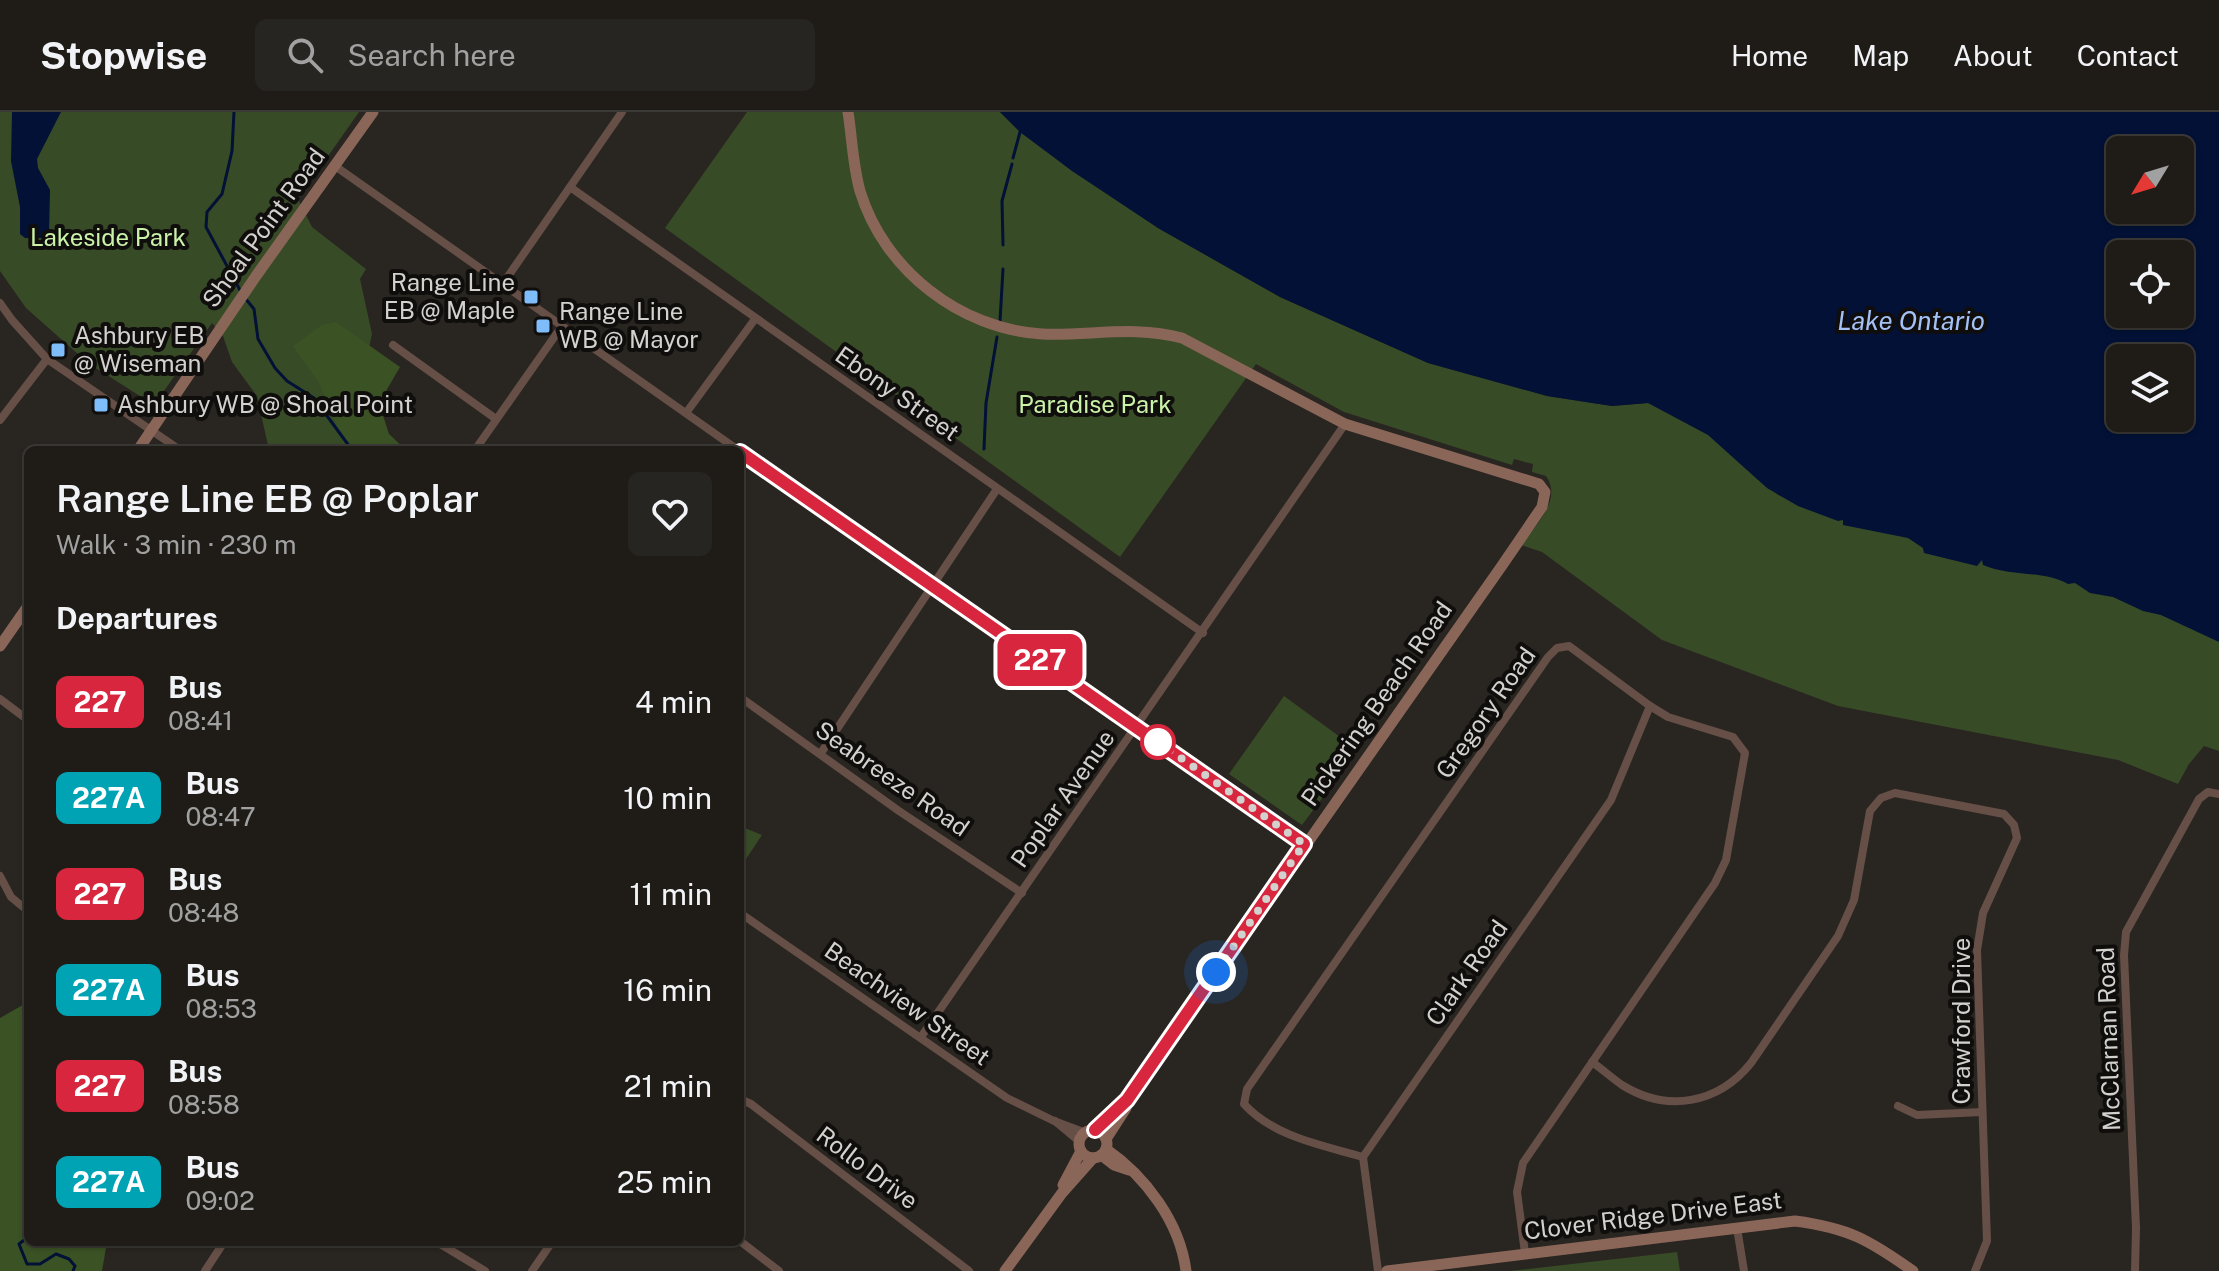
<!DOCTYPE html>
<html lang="en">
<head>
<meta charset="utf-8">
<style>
	body { margin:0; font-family:"Public Sans",sans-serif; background:#272521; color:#f1f3f6; height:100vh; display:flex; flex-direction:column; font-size:30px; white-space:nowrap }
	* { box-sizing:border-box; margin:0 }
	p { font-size:26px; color:#a1a1a2 }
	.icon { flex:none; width:44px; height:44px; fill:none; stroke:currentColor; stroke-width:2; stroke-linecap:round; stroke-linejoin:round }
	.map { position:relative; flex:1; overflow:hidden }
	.sheet { position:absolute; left:24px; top:334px; width:720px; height:800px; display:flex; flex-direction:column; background:#1f1c18; border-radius:12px; box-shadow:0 2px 6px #0004,0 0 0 2px #3c3a37 }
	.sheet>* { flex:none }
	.badge { padding:0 16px; border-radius:12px; font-size:28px; line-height:52px }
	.needle { width:52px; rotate:232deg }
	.fabs { position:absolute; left:2106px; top:24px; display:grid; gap:16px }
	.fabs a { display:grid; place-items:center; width:88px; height:88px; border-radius:12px; background:#1f1c18; box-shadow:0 2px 6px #0004,0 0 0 2px #3c3a37; font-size:40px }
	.you { position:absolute; width:40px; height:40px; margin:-20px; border:6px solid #fff; border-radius:50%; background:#1a73e8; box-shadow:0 0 0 12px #1a73e833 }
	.map>.badge { position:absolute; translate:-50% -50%; box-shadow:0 0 0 4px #fff }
	h2 { padding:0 32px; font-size:30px; line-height:72px }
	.round { display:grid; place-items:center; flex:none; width:84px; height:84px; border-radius:12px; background:#272521 }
	.summary { display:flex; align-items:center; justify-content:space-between; height:136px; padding:0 32px }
	h1 { font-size:38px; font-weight:600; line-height:60px }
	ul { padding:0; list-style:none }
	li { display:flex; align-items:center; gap:24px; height:96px; padding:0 32px }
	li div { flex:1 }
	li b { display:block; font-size:30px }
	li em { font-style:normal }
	li .badge { min-width:88px; font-weight:700; text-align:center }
	header { display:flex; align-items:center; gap:48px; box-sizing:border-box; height:112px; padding:0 40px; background:#1f1c18; border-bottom:2px solid #3c3a37 }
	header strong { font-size:38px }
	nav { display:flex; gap:44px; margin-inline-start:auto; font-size:28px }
	.search { width:560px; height:72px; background:#272521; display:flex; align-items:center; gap:20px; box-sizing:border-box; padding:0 28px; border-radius:12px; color:#a1a1a2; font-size:30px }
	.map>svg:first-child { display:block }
	.green { fill:#384b27 }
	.forest { fill:#3b5225 }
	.water { fill:#021135; fill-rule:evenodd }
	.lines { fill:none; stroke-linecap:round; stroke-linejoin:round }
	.stream { stroke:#021135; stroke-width:3 }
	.street { stroke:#664f47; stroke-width:8 }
	.secondary { stroke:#8a6659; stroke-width:11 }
	.line-casing { stroke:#fff; stroke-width:18 }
	.line { stroke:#d7263d; stroke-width:12 }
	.walk { stroke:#d3d1ce; stroke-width:8; stroke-dasharray:0 14.4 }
	.poi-dot { fill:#7fbdfa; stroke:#100e0c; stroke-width:3 }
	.stop-dot { fill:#fff; stroke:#d7263d; stroke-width:4 }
	.labels { text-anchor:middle; stroke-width:8; stroke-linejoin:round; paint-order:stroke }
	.street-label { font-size:24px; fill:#d3d1ce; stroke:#100e0c }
	.park-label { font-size:24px; fill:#caf2a8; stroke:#100e0c }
	.poi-label { font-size:24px; fill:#d3d1ce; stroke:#100e0c; text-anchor:start }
	.water-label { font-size:26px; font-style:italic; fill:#a3c1f7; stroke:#100e0c }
</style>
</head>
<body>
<header>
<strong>Stopwise</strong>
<div class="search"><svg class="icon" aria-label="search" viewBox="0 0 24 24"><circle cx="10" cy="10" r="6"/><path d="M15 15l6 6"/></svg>Search here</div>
<nav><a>Home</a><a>Map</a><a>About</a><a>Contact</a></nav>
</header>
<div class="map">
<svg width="2219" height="1159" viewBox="0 0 2219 1159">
	<rect width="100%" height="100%" fill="#292520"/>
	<g class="green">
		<polygon points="0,0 359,0 298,87 312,115 366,157 360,167 372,222 351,317 353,338 269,338 257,284 232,250 223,224 212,211 154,293 88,251 26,196 0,159"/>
		<path d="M747,0H1000L1020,20L1158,116L1280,185L1428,251L1547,284L1612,294L1648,291L1701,310L1778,383L1895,421L2049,458L2219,524V639L2204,634L2189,652L2178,672L2118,648L1838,594L1662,528L1542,440L1521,433C1535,414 1563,388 1546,364L1532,360L1533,352L1514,347L1512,353L1344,300L1256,252L1120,445L665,116Z"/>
		<polygon points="1284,584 1358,638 1302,713 1229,662"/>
		<polygon points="740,714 762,723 740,756"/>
		<polygon points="1677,1140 1680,1159 1510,1159"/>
	</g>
	<g class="forest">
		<polygon points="336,210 400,255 379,291 389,322 406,338 346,338 319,270 293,234 322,213"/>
		<polygon points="28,890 28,1130 107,1130 102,1159 0,1159 0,906"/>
	</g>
	<g class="water">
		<polygon points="12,0 61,0 37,47 38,56 50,78 49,122 45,126 25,126 20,122 20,95 11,49"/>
		<path d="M1000,0H2219V530L2161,503L2143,499L2113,485L2090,481L2075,471L2068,472C2042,458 2011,465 1983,453L1982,448L1977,454L1924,441L1923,436L1908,426L1843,413V408L1838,409L1798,394L1767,376L1708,323L1648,291L1612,294L1547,284L1428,251L1280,185L1158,116L1072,59L1020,20ZM2180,38V98H2120V38ZM2180,142V202H2120V142ZM2120,246H2180V306H2120Z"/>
	</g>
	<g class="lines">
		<g class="stream">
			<polyline points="234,0 232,39 222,82 207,100 206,115 241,180"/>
			<polyline points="1013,46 1020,20"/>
			<polyline points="1003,133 1002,89 1012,52"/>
			<polyline points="245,186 254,197 258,227 275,256 287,269 314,286 352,338"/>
			<polyline points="1000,209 1003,157"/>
			<polyline points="984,337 986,291 997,225"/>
			<polyline points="28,1125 19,1132 27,1152 40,1152 56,1142 69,1147 75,1154 73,1159"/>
		</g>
		<g class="street">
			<polyline points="335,54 738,338"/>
			<polyline points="570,75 1203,521"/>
			<polyline points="502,173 622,0"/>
			<polyline points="0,191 12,208 47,247 180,338"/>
			<polyline points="393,233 496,307"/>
			<polyline points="686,301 755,207"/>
			<polyline points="0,308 47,247"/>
			<polyline points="475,338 562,214"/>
			<polyline points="740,340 1304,732"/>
			<polyline points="740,585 899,699 1022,781"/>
			<polyline points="0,587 28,608"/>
			<polyline points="821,641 997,377"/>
			<polyline points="0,764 11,785 28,799"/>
			<polyline points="740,801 1007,986 1054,1009 1086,1021"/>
			<polyline points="921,925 1345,312"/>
			<path d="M1592,950C1602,957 1612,966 1622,973C1667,1001 1718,992 1751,951L1838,824L1854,788L1870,699L1881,686L1895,681L2004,702L2014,713L2017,726L1983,801L1977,838L1987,1129L1975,1159"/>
			<polyline points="740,987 751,992 969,1159"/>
			<polyline points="1898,994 1917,1003 1982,1000"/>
			<polyline points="1055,1009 1080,1030"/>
			<path d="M1363,1045C1322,1033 1274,1025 1244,992L1247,977L1548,545L1557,536L1569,534L1650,594L1668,605L1733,625L1745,641L1726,748L1715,771L1523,1051L1517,1080L1525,1141"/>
			<polyline points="1737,1116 1744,1159"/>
			<polyline points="740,1129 779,1159"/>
			<polyline points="437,1130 485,1159"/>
			<polyline points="205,1159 224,1130"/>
			<polyline points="532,1159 552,1130"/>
			<polyline points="1378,1159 1363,1045 1611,688 1650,594"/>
			<polyline points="2135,1159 2136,1116 2124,843 2126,820 2199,687 2208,680 2219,682"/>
		</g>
		<g class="secondary">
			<path d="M848,0C852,26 853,54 860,79C884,158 960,217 1042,222C1089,224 1135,213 1182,226L1345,312L1539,372L1545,380L1542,395L1501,455L1127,988L1095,1018"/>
			<polyline points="138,338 256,164 373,0"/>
			<polyline points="0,534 28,494"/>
			<circle cx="1093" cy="1032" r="14"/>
			<polyline points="1106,1027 1126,996 1127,988"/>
			<path d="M1106,1037C1145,1064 1180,1110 1186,1159"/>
			<polyline points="1101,1043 1114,1053 1129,1058"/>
			<polyline points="1063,1073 1081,1039"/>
			<polyline points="1005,1159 1062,1081 1093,1046"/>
			<path d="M1387,1159L1795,1109C1849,1116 1869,1128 1913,1159"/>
		</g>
	</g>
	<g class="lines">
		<g class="line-casing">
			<polyline id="line" points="740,340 1304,732 1127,988 1095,1018"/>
		</g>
		<use href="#line" class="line"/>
		<polyline class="walk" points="1158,630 1304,732 1216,860"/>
	</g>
	<g class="poi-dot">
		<rect x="523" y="177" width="16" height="16" rx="4"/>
		<rect x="535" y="206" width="16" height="16" rx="4"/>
		<rect x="50" y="230" width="16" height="16" rx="4"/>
		<rect x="93" y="285" width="16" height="16" rx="4"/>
	</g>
	<circle class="stop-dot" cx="1158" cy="630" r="16"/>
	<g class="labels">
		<g class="street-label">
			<text transform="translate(264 116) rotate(-54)" y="8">Shoal Point Road</text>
			<text transform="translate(897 282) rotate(35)" y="8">Ebony Street</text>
			<text transform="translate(1377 592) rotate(-55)" y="8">Pickering Beach Road</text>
			<text transform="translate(1486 601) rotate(-55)" y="8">Gregory Road</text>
			<text transform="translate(892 667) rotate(35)" y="8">Seabreeze Road</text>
			<text transform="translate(1063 687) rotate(-55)" y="8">Poplar Avenue</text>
			<text transform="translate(1467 861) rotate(-55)" y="8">Clark Road</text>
			<text transform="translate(907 892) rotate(35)" y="8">Beachview Street</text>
			<text transform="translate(1962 909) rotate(-90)" y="8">Crawford Drive</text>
			<text transform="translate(2109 927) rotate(-92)" y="8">McClarnan Road</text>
			<text transform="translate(867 1056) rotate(37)" y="8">Rollo Drive</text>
			<text transform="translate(1653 1104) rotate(-7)" y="8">Clover Ridge Drive East</text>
		</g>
		<g class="park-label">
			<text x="108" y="134">Lakeside Park</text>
			<text x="1095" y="301">Paradise Park</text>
		</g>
		<g class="poi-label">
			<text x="515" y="179" text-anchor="end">Range Line<tspan x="515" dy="28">EB @ Maple</tspan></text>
			<text x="559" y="208">Range Line<tspan x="559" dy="28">WB @ Mayor</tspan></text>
			<text x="74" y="232">Ashbury EB<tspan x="74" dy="28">@ Wiseman</tspan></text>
			<text x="117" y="301">Ashbury WB @ Shoal Point</text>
		</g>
		<g class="water-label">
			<text x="1911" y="218">Lake Ontario</text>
		</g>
	</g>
</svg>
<div class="fabs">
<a><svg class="needle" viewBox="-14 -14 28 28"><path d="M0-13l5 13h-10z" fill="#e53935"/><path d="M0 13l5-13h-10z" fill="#a1a1a2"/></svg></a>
<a><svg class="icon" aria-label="locate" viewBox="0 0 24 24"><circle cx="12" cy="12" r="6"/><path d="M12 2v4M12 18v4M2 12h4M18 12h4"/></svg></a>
<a><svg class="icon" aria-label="layers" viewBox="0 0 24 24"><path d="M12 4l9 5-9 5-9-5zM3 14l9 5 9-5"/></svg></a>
</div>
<div class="you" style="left:1216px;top:860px"></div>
<b class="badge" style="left:1040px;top:548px;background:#d7263d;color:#fff">227</b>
<section class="sheet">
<div class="summary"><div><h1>Range Line EB @ Poplar</h1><p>Walk · 3 min · 230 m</p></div><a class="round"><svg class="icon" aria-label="heart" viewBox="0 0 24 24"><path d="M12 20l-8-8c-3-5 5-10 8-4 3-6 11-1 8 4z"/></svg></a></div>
<h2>Departures</h2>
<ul>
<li><span class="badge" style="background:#d7263d;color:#fff">227</span><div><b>Bus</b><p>08:41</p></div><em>4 min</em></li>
<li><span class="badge" style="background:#00a3b4;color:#fff">227A</span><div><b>Bus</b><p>08:47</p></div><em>10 min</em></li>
<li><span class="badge" style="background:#d7263d;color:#fff">227</span><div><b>Bus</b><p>08:48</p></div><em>11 min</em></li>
<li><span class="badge" style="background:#00a3b4;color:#fff">227A</span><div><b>Bus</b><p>08:53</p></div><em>16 min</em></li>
<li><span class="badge" style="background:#d7263d;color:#fff">227</span><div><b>Bus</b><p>08:58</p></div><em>21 min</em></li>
<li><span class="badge" style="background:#00a3b4;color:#fff">227A</span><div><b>Bus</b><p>09:02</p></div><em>25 min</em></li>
</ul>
</section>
</div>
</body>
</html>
